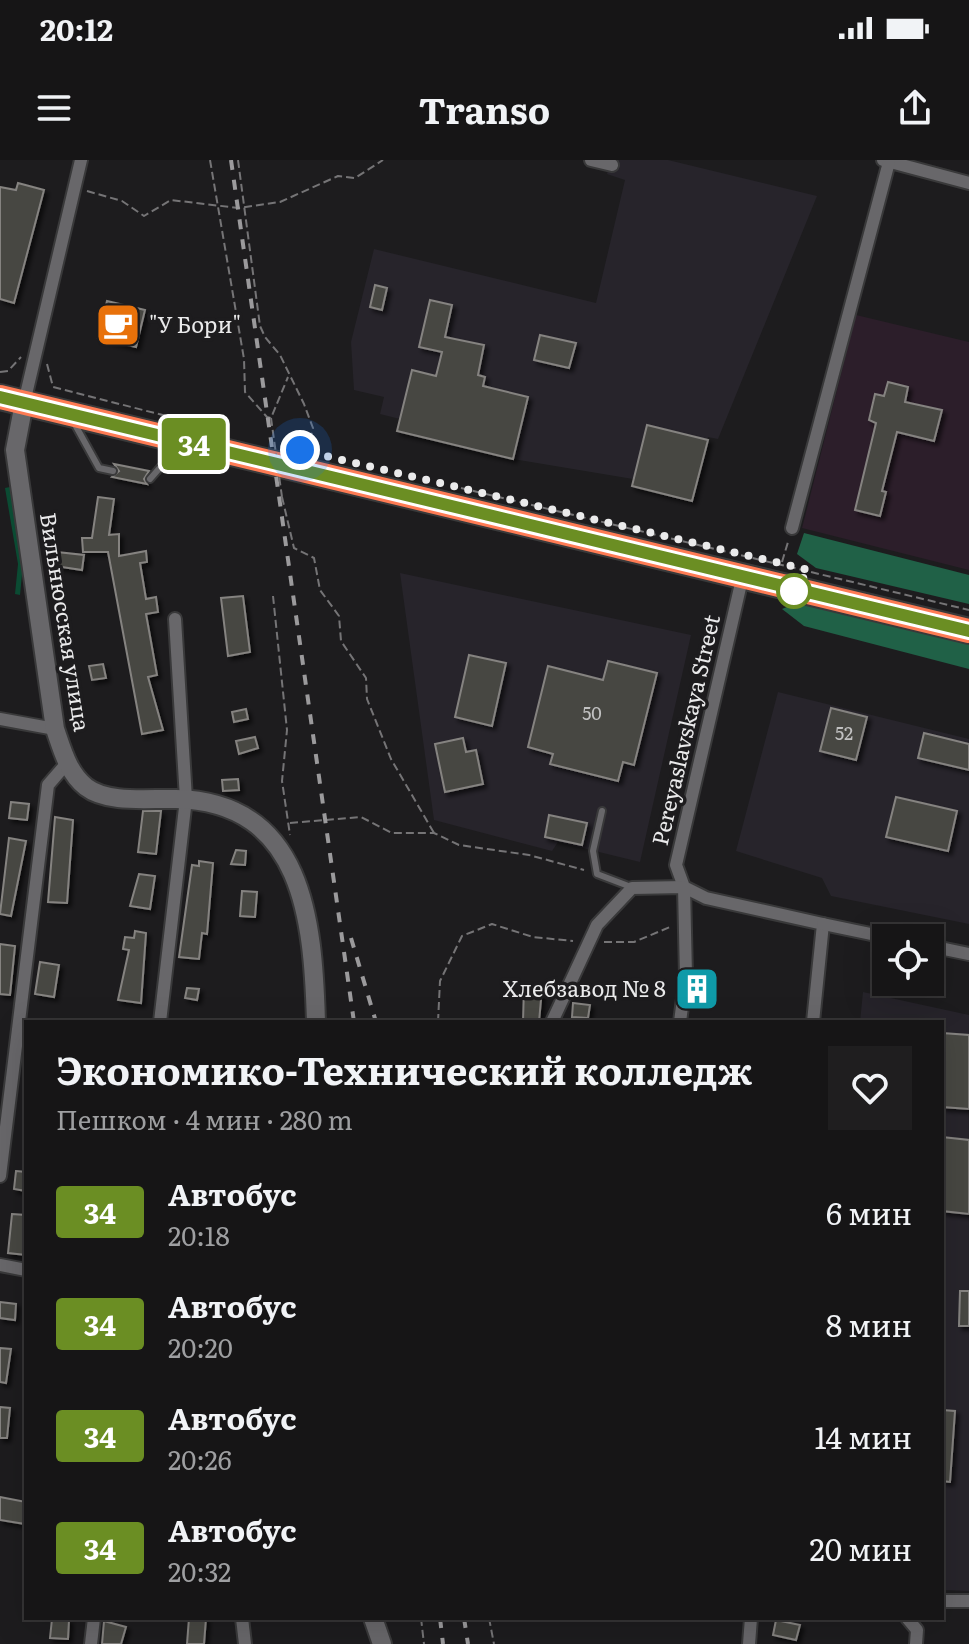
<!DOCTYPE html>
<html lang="ru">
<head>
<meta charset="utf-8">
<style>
	body { margin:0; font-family:Literata,serif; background:#1f1e1f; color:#f1f3f6; height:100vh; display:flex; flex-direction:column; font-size:30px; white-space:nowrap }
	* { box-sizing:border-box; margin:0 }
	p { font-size:26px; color:#9e9fa1 }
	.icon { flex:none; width:44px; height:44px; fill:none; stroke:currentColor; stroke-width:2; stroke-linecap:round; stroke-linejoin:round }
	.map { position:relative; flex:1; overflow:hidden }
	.panel { position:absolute; left:24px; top:860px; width:920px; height:600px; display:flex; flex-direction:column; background:#161516; border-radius:0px; box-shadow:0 8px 32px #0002,0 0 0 2px #353435 }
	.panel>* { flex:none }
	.badge { padding:0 16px; border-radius:6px; font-size:28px; line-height:52px }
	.fabs { position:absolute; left:872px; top:764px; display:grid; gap:16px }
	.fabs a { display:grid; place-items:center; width:72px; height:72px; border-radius:0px; background:#161516; box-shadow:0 8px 32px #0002,0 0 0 2px #353435; font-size:40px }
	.you { position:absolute; width:40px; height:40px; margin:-20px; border:6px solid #fff; border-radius:50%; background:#1a73e8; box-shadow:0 0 0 12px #1a73e833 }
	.map>.badge { position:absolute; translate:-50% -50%; box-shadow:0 0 0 4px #fff }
	.round { display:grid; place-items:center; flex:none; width:84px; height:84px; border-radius:0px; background:#1f1e1f }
	.head { display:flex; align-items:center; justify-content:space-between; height:136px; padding:0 32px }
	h1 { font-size:38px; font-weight:700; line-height:60px }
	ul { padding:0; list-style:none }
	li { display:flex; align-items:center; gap:24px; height:112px; padding:0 32px }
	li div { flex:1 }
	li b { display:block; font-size:30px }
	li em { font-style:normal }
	li .badge { min-width:88px; font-weight:700; text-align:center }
	.status { display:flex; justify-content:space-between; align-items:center; height:56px; padding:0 40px; background:#161516; direction:ltr }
	.status svg { height:22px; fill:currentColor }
	header { display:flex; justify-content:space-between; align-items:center; height:104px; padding:0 32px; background:#161516; font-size:36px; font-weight:700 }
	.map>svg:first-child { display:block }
	.built { fill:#27242b }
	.education { fill:#2c1e2a }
	.green { fill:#0b4b33 }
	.forest { fill:#206147 }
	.building { fill:#474643; stroke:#858380; stroke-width:2; filter:url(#shadow) }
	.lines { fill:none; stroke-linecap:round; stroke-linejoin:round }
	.lane-casing { stroke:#39393a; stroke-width:10 }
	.street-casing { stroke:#39393a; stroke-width:16 }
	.secondary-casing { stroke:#39393a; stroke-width:22 }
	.highway-casing { stroke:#39393a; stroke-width:28 }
	.path { stroke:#757476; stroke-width:2; stroke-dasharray:8 4; stroke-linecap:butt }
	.lane { stroke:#68676a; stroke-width:6 }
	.street { stroke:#68676a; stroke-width:12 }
	.secondary { stroke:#68676a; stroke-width:18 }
	.highway { stroke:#fe7b54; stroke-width:24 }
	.rail { stroke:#9b9a9c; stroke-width:4; stroke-dasharray:10 10; stroke-linecap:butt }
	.path-bridge { stroke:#757476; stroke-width:2; stroke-dasharray:8 4; stroke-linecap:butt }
	.line-casing { stroke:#fff; stroke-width:18 }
	.line { stroke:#6b8e23; stroke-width:12 }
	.walk { stroke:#eaeaeb; stroke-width:8; stroke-dasharray:0 14.4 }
	.stop-dot { fill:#fff; stroke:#6b8e23; stroke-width:4 }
	.labels { text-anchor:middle; stroke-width:7; stroke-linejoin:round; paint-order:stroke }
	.number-label { font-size:18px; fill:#c1c1c1 }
	.poi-label { font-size:22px; fill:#eaeaeb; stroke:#1d1c1e; text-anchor:start }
	.street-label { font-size:22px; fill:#eaeaeb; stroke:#1d1c1e }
</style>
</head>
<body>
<div class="status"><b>20:12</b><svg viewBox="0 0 49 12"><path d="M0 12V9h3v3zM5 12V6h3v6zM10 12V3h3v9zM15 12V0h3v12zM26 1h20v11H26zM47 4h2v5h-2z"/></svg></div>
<header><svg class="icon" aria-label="menu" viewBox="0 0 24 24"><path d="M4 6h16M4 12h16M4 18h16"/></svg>Transo<svg class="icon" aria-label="share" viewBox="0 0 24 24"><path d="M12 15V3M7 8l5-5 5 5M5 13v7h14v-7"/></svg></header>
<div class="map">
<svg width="969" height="1484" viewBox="0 0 969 1484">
	<defs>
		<filter id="shadow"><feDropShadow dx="3.5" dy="3.5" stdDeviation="2" flood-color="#0009"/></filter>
	</defs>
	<rect width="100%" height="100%" fill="#1d1c1e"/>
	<g class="built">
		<polygon points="611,0 668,0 817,36 718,279 708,277 692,341 632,326 633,319 513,299 397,271 400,259 380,254 384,237 354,230 351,182 374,89 596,143 625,20 607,14"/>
		<polygon points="400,413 691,475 640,702 558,682 552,691 434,660"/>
		<polygon points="778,532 969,579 969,764 831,736 822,718 736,691"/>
		<polygon points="863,832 969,855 969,1431 942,1430 942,862 860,862"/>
	</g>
	<polygon class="education" points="856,155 969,182 969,410 802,368"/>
	<polygon class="green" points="10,327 23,404 20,435 15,434 18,404 5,328"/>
	<g class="forest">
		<polygon points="804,373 969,415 969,444 816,408 797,394"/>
		<polygon points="801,441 969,484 969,509 804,466 782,449"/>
	</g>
	<g class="building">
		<polygon points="18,23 44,30 14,143 0,139 0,27 16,30"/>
		<polygon points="375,125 387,128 382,150 370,147"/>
		<polygon points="430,140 452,145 445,177 484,185 478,215 485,217 483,226 528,237 513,299 397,271 412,210 436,216 442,192 419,187"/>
		<polygon points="107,141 145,150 136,187 98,178"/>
		<polygon points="540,175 576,183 569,208 534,200"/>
		<polygon points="888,222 908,227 905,242 942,250 934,281 897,272 882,331 886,332 880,356 855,350 876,263 869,260 875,234 884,236"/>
		<polygon points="647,265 708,280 692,341 632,326"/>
		<polygon points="114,304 149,311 144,319 147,324 112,317 119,311"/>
		<polygon points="98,337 114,339 109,375 119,374 119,396 146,391 147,402 140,403 146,439 156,437 158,452 146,454 157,515 148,517 163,570 142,574 108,392 83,392 82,378 92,378"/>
		<polygon points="57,392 84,395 82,410 55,406"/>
		<polygon points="243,436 250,492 228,496 221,438"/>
		<polygon points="469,495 506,503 492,566 455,557"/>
		<polygon points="608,501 657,513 634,605 623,602 618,621 550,604 553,594 528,587 548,506 603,520"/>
		<polygon points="103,504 106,518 92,520 89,506"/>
		<polygon points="831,548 867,557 856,600 820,591"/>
		<polygon points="246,549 248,559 234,562 232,552"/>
		<polygon points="924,573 969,584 969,610 918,598"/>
		<polygon points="255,577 258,588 239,594 236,581"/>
		<polygon points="463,578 466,592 476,590 483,624 445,632 435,584"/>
		<polygon points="238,619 239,630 223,631 222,620"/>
		<polygon points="896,637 957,651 948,691 886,677"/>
		<polygon points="11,642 29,644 27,660 9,658"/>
		<polygon points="143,651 161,651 156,694 138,692"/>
		<polygon points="549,655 587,663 582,685 545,677"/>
		<polygon points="55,657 73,660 67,743 48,742"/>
		<polygon points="9,678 26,681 11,756 0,754"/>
		<polygon points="236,690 246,691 245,705 231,704"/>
		<polygon points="199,701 213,703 207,774 202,773 199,799 179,797 192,705 199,706"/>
		<polygon points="139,714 155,716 150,749 130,746"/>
		<polygon points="242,731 257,732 255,757 240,756"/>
		<polygon points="135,771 146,773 141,843 118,840 129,790 123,789 125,777 134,778"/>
		<polygon points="0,784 15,786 10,835 0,834"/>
		<polygon points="40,802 59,805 54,837 35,834"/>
		<polygon points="695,820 706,822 704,838 692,836"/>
		<polygon points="524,826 542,828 539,862 523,862"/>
		<polygon points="187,828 199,829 197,840 185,838"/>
		<polygon points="573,843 590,845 588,858 572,857"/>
		<polygon points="942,873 969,875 969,949 942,947"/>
		<polygon points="942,977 969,980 969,1054 942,1051"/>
		<polygon points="16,1011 26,1012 26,1031 14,1029"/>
		<polygon points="12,1054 26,1055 26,1095 8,1093"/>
		<polygon points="960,1131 969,1131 969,1166 959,1166"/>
		<polygon points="0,1142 16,1144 15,1160 0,1158"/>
		<polygon points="0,1188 11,1189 6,1223 0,1222"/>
		<polygon points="0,1247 10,1248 7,1278 0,1278"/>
		<polygon points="942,1250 955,1251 950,1322 942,1321"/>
		<polygon points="0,1337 26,1342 25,1364 0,1360"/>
		<polygon points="189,1458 206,1458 204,1484 187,1484"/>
		<polygon points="52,1459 69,1460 68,1479 50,1478"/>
		<polygon points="776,1460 800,1465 796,1480 773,1475"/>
		<polygon points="104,1461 126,1467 121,1484 102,1484"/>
	</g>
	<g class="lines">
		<g class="lane-casing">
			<g id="lane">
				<polyline points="73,261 99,308 113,311"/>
				<polyline points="150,319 179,286"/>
				<polyline points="602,651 593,691 597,714 631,727"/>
			</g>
		</g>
		<g class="street-casing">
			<g id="street">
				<polyline points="591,0 612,5"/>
				<polyline points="883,0 969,23"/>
				<polyline points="24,243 81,0"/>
				<polyline points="792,368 889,2"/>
				<polyline points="742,419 676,705 684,727 706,738 823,764 813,862"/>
				<polyline points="0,559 55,569"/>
				<polyline points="823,764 890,778"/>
				<polyline points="930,786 969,794"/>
				<polyline points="160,862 186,639 175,459"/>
				<polyline points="552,862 597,765 632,728 684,727 686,816 680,862"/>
				<polyline points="0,1016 48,625 67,603"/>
				<polyline points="0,1105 26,1110"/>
				<polyline points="942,1441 969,1441"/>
				<polyline points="242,1458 245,1484"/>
				<polyline points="907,1458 917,1470 916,1484"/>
				<polyline points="91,1484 94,1458"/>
				<polyline points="749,1484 751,1458"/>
			</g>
		</g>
		<g class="secondary-casing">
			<g id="secondary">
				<path d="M24,243L15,290L55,569C62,589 68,613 86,627C108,644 150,638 176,639C304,642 313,761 316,862"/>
				<polyline points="373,1458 382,1484"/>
			</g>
		</g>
		<g class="highway-casing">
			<polyline id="highway" points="0,237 969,471"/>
		</g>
		<g class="path">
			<polyline points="210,0 244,199 245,232 267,257 271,258 288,217"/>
			<polyline points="238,0 260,166 265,177 280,195 304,244 313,268 309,284 301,289"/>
			<polyline points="87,31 122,41 144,56 171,40 238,48 280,42 338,16 355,18 383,0"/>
			<polyline points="47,204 53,227 225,271"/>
			<polyline points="0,212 8,211 21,197"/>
			<polyline points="461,328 969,450"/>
			<polyline points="282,337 294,388 314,398 320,430 339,456 341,481 366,518 367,539 391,599 434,673"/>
			<polyline points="782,402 788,382"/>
			<polyline points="273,436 287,570 282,621 290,675"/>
			<polyline points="290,663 361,657 392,673 434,673 459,685 529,695 584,710"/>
			<polyline points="604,782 634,782 670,767"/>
			<polyline points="438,862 440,821 462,776 492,764 533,777 573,781"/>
			<polyline points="421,1458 424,1484"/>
			<polyline points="489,1458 494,1484"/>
		</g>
		<use href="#lane" class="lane"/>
		<use href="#street" class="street"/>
		<use href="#secondary" class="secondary"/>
		<use href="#highway" class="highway"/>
		<g class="rail">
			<polyline points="231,0 354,862"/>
			<polyline points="351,778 376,862"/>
			<polyline points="440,1458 443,1484"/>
			<polyline points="464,1458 468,1484"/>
		</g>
		<polyline class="path-bridge" points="271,258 282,337"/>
	</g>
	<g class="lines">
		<g class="line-casing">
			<polyline id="line" points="0,237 969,471"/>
		</g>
		<use href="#line" class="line"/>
		<polyline class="walk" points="300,290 809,410 794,431"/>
	</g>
	<defs>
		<g id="cafe-square" transform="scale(2.3)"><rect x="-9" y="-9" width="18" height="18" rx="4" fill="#e8710a" stroke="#1d1c1e"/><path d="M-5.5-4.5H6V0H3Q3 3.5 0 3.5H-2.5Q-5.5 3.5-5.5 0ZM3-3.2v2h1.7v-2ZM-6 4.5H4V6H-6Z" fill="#fff"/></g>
		<g id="building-square" transform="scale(2.3)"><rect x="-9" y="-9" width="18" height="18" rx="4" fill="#0f9aa8" stroke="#1d1c1e"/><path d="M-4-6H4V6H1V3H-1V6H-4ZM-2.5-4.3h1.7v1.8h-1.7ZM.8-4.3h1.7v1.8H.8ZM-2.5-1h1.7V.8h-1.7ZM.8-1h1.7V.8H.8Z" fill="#fff"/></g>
	</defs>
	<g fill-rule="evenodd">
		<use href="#cafe-square" x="118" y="165"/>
		<use href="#building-square" x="697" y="829"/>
	</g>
	<circle class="stop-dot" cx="794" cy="431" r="16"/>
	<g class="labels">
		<g class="number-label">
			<text x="592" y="560">50</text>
			<text x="844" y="580">52</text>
		</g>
		<g class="poi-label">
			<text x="149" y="173">"У Бори"</text>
			<text x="666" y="837" text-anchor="end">Хлебзавод № 8</text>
		</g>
		<g class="street-label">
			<text transform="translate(65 462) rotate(81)" y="8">Вильнюсская улица</text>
			<text transform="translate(686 570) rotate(-77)" y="8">Pereyaslavskaya Street</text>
		</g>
	</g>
</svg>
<div class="fabs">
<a><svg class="icon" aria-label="locate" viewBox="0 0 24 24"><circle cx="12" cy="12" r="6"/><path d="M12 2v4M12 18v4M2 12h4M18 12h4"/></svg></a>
</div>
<div class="you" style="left:300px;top:290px"></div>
<b class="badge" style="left:194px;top:284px;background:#6b8e23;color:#fff">34</b>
<section class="panel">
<div class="head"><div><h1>Экономико-Технический колледж</h1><p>Пешком · 4 мин · 280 m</p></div><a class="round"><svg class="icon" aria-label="heart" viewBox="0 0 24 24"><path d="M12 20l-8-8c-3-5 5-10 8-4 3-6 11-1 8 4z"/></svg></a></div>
<ul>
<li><span class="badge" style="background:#6b8e23;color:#fff">34</span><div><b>Автобус</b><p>20:18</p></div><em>6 мин</em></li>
<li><span class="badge" style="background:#6b8e23;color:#fff">34</span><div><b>Автобус</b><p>20:20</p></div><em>8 мин</em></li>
<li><span class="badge" style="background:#6b8e23;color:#fff">34</span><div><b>Автобус</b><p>20:26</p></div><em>14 мин</em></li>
<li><span class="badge" style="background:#6b8e23;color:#fff">34</span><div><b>Автобус</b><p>20:32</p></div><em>20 мин</em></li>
</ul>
</section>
</div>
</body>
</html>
